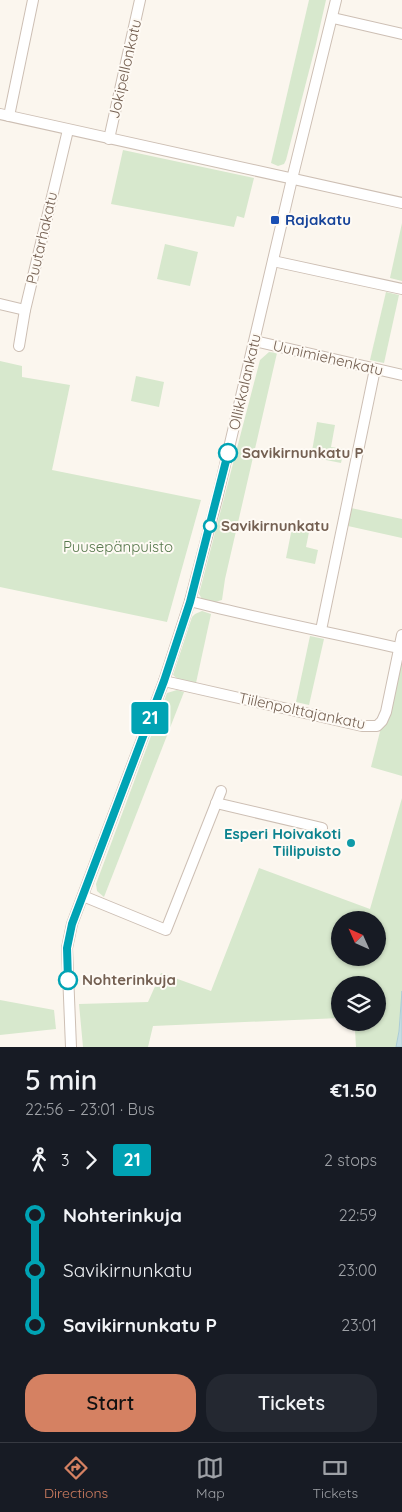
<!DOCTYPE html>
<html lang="en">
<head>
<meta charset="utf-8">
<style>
	body { margin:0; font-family:Quicksand,sans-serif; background:#242831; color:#f1f3f6; height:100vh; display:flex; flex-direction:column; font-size:19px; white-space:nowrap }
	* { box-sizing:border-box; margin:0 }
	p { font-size:16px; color:#9ea1a6 }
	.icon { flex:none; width:28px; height:28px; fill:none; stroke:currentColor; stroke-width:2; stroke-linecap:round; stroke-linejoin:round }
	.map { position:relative; height:1047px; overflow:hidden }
	.panel { display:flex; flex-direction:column; background:#171b24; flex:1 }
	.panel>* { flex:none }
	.badge { padding:0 10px; border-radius:4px; font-size:18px; line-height:32px }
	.needle { width:32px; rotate:315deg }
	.tools { position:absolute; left:331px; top:911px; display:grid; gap:10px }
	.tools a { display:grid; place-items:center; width:55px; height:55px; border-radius:50%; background:#171b24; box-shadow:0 1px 4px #0004; font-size:25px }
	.map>.badge { position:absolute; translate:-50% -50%; box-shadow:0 0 0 2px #fff }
	.legs { display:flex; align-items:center; gap:8px; height:55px; padding:0 25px; font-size:16px }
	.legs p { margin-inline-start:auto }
	.headline { display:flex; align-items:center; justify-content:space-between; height:85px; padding:0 25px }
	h1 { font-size:28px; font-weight:600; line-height:38px }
	.primary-button { display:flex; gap:10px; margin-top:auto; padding:10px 25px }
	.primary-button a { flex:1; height:58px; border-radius:20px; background:#d58162; color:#111; font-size:20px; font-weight:600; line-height:58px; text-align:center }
	.primary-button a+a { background:#242831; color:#f1f3f6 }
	ul { padding:0 25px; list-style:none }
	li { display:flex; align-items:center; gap:18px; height:55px; font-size:19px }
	li i { display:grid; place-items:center; width:8px; height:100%; margin:0 6px; background:currentColor }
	li i::after { content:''; width:12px; height:12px; margin:-6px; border:4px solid; border-radius:50%; background:#171b24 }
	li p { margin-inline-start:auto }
	li:first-child i { background:linear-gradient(#0000 50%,currentColor 0) }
	li:last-child i { background:linear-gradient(currentColor 50%,#0000 0) }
	.dock { display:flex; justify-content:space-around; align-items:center; height:70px; border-top:1px solid #363941; background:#171b24; font-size:14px; color:#9ea1a6 }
	.dock a { display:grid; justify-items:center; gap:2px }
	.dock .active { color:#d58162 }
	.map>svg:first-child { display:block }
	.green { fill:#d7e8cd; fill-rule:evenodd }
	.water { fill:#c4dde3; stroke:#abccd4 }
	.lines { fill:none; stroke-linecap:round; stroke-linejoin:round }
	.street-casing { stroke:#cdbfb4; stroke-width:12 }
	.street { stroke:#fff; stroke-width:10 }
	.line-1-casing { stroke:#fff; stroke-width:11 }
	.line-1 { stroke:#00a3b4; stroke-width:8 }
	.transit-dot { fill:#1a4fb4; stroke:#fefaf4; stroke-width:2 }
	.stop-1-dot { fill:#fff; stroke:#00a3b4; stroke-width:2.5 }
	.culture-dot { fill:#0f9aa8; stroke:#fefaf4; stroke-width:2 }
	.labels { text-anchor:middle; stroke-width:4; stroke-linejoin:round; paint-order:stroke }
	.street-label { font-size:15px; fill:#746052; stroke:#fefaf4 }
	.transit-label { font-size:15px; font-weight:bold; fill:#164399; stroke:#fefaf4; text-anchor:start }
	.stop-label { font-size:15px; font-weight:bold; fill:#746052; stroke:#fefaf4; text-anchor:start }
	.park-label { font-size:15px; fill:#56784c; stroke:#fefaf4 }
	.culture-label { font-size:15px; font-weight:bold; fill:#0d838f; stroke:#fefaf4; text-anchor:end }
</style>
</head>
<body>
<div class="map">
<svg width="402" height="1047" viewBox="0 0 402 1047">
	<rect width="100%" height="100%" fill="#fbf6ee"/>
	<g class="green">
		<polygon points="309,0 326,0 316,44 286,160 284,164 278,166 271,163"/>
		<polygon points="123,150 254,178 244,218 237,216 234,227 111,204"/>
		<polygon points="402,223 402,281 390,278"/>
		<polygon points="165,244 198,252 190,286 157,279"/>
		<polygon points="386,292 399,295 384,363 370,360"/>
		<polygon points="269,352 277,353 225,579 222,600 215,602 202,599 199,594 260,360"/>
		<polygon points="0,361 22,366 22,377 70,385 52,470 201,500 167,622 0,587"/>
		<polygon points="136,376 164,382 159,407 131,401"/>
		<polygon points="317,422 335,425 331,447 344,449 341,463 311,457"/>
		<polygon points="351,508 402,519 402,538 348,526"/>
		<polygon points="293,523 310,527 306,547 318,550 315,564 286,558"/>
		<polygon points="202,611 211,614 196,683 179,680 173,675 192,617 195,614"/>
		<polygon points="310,636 324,639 309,705 296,702"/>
		<polygon points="402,645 402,776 371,767"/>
		<polygon points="177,690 184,692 104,897 97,891 96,884 167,693"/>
		<path d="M402,798V991L399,1031L396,1047H356L355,1030L347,1023L378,1022V985H340V1018L153,1026L148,1047H83L79,1004L148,1002L161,973L211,991L259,868L370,909ZM340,920H378V958H340Z"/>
		<polygon points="0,1000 54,1010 56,1029 0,1035"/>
	</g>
	<polygon class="water" points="402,991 402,1047 396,1047 399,1031"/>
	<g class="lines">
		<g class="street-casing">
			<g id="street">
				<polyline points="333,18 402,34"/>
				<polyline points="0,114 402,203"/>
				<polyline points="9,116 33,0"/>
				<polyline points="109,139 140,0"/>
				<polyline points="273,261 402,289"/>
				<polyline points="0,304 25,310"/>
				<polyline points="255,341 402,375"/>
				<polyline points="19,346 25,310 68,130"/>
				<path d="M190,601C259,619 329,632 399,648"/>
				<polyline points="321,630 375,369"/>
				<polyline points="164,681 362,726 377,726 382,721 386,712 402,635"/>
				<polyline points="216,803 322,828"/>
				<polyline points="83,896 166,930 221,791"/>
				<polyline points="71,1047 67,948 72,924 164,681 190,601 217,499 292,179 336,0"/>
			</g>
		</g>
		<use href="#street" class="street"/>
	</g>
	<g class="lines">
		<g class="line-1-casing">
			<polyline id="line-1" points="68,980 67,948 72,924 164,681 190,602 228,453"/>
		</g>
		<use href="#line-1" class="line-1"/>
	</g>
	<rect class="transit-dot" x="270" y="215" width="10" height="10" rx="2.5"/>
	<g class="stop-1-dot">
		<circle cx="228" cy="453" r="9"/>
		<circle cx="210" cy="526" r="6"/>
		<circle cx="68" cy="980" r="9"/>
	</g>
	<circle class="culture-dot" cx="351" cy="843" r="5"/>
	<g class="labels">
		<g class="street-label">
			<text transform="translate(125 69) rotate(-77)" y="5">Jokipellonkatu</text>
			<text transform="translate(42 238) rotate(-77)" y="5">Puutarhakatu</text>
			<text transform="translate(328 358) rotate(13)" y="5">Uunimiehenkatu</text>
			<text transform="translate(245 382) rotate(-77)" y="5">Ollikkalankatu</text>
			<text transform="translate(302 711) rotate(12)" y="5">Tiilenpolttajankatu</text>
		</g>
		<g class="transit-label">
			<text x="285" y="225">Rajakatu</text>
		</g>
		<g class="stop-label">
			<text x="242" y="458">Savikirnunkatu P</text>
			<text x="221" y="531">Savikirnunkatu</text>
			<text x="82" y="985">Nohterinkuja</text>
		</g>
		<g class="park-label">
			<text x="118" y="552">Puusepänpuisto</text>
		</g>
		<g class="culture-label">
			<text x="341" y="839">Esperi Hoivakoti<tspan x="341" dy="17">Tiilipuisto</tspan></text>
		</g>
	</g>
</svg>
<div class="tools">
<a><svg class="needle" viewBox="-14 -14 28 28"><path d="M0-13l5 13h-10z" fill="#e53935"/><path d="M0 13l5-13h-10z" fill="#9ea1a6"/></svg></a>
<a><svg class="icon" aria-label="layers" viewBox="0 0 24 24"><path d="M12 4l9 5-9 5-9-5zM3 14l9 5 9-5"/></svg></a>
</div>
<b class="badge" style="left:150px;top:718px;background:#00a3b4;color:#fff">21</b>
</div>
<section class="panel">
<div class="headline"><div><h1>5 min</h1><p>22:56 – 23:01 · Bus</p></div><b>€1.50</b></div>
<div class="legs"><svg class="icon" aria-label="walk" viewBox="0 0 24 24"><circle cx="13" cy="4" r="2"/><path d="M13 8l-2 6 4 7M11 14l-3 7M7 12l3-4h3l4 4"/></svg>3<svg class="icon" aria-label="forward" viewBox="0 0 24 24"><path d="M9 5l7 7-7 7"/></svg><b class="badge" style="background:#00a3b4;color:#fff">21</b><p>2 stops</p></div>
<ul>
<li><i style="color:#00a3b4"></i><b>Nohterinkuja</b><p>22:59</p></li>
<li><i style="color:#00a3b4"></i><span>Savikirnunkatu</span><p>23:00</p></li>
<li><i style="color:#00a3b4"></i><b>Savikirnunkatu P</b><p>23:01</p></li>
</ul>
<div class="primary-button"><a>Start</a><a>Tickets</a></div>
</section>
<nav class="dock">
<a class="active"><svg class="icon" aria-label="directions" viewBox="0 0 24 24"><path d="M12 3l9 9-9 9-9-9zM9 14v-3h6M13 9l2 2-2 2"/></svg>Directions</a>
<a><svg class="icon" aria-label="map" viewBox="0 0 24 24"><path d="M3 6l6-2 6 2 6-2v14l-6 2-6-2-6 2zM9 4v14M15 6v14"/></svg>Map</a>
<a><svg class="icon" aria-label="tickets" viewBox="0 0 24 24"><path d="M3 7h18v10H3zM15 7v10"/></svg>Tickets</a>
</nav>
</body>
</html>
